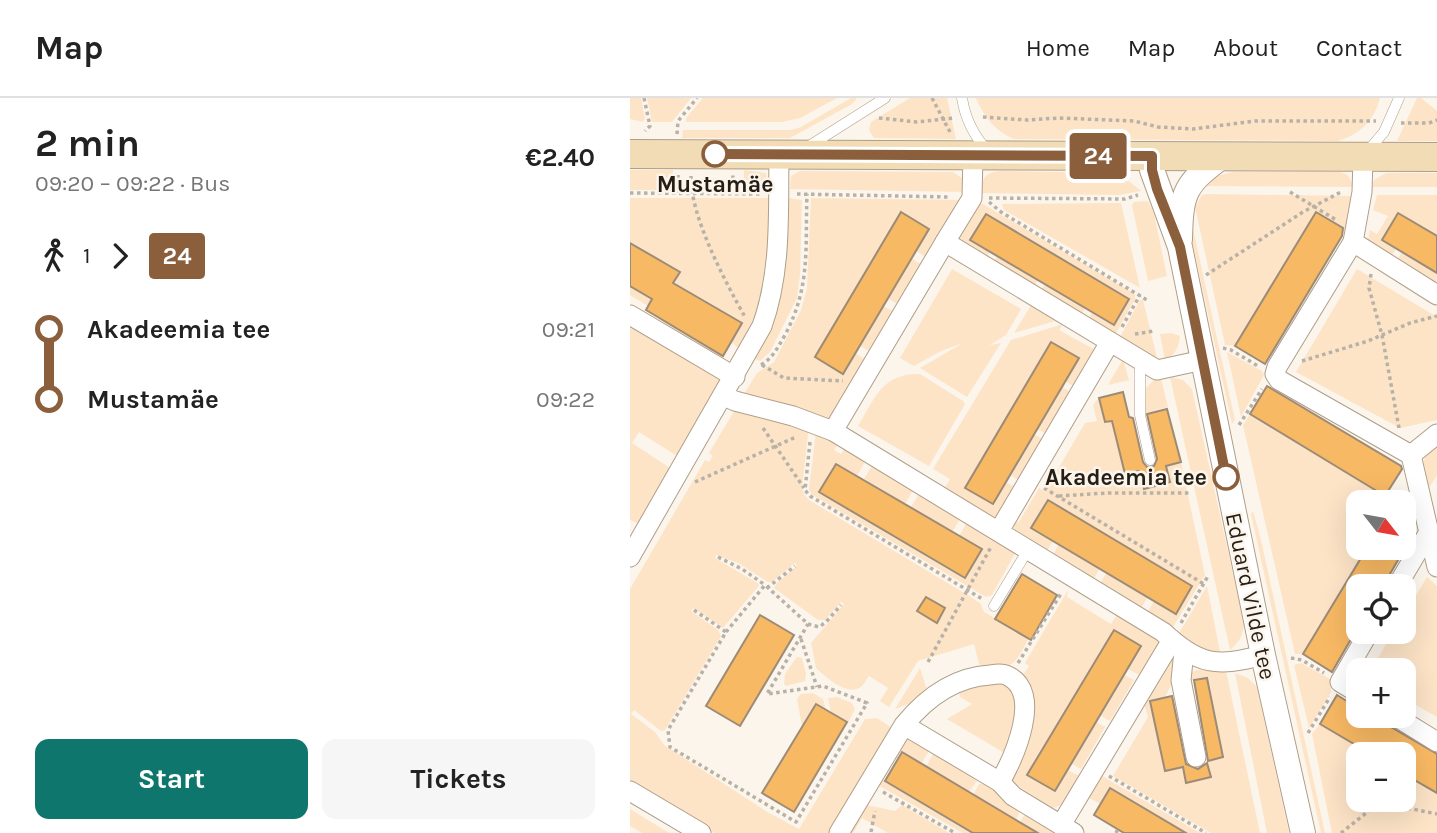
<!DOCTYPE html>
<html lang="en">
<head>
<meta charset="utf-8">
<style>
	body { margin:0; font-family:Karla,sans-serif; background:#f6f6f6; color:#222; height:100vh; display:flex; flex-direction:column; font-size:26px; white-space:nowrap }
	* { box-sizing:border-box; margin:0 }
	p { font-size:23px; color:#767676 }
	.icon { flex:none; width:38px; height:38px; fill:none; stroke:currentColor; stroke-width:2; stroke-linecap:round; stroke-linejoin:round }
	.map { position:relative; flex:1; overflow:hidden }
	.sheet { display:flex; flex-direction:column; background:#fff; width:630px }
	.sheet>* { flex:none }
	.badge { padding:0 14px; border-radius:5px; font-size:24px; line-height:46px }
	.needle { width:46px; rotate:121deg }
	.tools { position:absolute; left:716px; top:392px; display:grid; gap:14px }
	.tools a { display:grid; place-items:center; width:70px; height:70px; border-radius:14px; background:#fff; box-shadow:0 7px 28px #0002; font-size:35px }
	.map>.badge { position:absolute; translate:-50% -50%; box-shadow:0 0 0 4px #fff }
	.legs { display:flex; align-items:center; gap:10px; height:77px; padding:0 35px; font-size:23px }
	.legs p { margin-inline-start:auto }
	.headline { display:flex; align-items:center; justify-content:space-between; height:119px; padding:0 35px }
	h1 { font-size:38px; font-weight:700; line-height:52px }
	.cta { display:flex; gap:14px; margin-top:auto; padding:14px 35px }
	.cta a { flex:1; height:80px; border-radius:14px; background:#0f766e; color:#fff; font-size:28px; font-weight:700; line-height:80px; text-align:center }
	.cta a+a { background:#f6f6f6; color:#222 }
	ul { padding:0 35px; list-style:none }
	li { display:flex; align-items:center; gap:24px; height:70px; font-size:26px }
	li i { display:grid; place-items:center; width:10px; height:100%; margin:0 9px; background:currentColor }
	li i::after { content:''; width:18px; height:18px; margin:-9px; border:5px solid; border-radius:50%; background:#fff }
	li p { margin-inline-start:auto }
	li:first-child i { background:linear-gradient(#0000 50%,currentColor 0) }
	li:last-child i { background:linear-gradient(currentColor 50%,#0000 0) }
	header { display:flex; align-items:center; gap:42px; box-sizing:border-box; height:98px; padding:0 35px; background:#fff; border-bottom:2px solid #e0e0e0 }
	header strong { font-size:33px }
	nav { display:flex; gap:38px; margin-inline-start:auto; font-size:24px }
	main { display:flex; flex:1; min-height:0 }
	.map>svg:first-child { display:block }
	.green { fill:#fde4c7 }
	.building { fill:#f8b964; stroke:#9c8b77; stroke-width:2 }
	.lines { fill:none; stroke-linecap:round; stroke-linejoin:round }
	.service-casing { stroke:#af9e89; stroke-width:11 }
	.minor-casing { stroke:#af9e89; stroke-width:21 }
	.tertiary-casing { stroke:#af9e89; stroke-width:26 }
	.secondary-casing { stroke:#af9e89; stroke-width:30 }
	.path { stroke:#b7b1a8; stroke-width:3.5; stroke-dasharray:3.5 3.5; stroke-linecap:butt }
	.service { stroke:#fff; stroke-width:10 }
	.minor { stroke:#fff; stroke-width:19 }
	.tertiary { stroke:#fff; stroke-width:24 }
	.secondary { stroke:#f1dcb6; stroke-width:28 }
	.line-1-casing { stroke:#fff; stroke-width:16 }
	.line-1 { stroke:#8b5e3c; stroke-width:10 }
	.stop-1-dot { fill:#fff; stroke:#8b5e3c; stroke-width:3.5 }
	.labels { text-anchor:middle; stroke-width:5; stroke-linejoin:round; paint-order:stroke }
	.stop-label { font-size:23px; font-weight:bold; fill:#241e16; stroke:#fcf5ec }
	.street-label { font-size:23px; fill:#241e16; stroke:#fcf5ec }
</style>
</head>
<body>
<header>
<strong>Map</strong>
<nav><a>Home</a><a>Map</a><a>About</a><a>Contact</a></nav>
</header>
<main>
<section class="sheet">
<div class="headline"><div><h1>2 min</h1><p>09:20 – 09:22 · Bus</p></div><b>€2.40</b></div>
<div class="legs"><svg class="icon" aria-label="walk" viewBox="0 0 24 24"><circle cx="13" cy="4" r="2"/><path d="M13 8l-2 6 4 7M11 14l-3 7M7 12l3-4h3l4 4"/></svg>1<svg class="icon" aria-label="forward" viewBox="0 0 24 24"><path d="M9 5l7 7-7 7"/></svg><b class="badge" style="background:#8b5e3c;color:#fff">24</b></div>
<ul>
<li><i style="color:#8b5e3c"></i><b>Akadeemia tee</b><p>09:21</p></li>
<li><i style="color:#8b5e3c"></i><b>Mustamäe</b><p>09:22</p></li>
</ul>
<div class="cta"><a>Start</a><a>Tickets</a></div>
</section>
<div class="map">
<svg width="807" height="735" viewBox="0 0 807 735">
	<rect width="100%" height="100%" fill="#fcf5ec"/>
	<g class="green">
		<polygon points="0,0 11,0 15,21 13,24 0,21"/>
		<polygon points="17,0 61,0 42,24 22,24"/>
		<polygon points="73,0 207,0 170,20 152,24 56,24 56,20"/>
		<polygon points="221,0 227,0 222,6 160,40 52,40 53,32 161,32 171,29"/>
		<polygon points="280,0 317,0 326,41 244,40 239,32 241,24"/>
		<path d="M346,0H750C744,23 730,36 708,43L384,41C365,33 354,19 346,0Z"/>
		<polygon points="787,0 791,0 807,13 807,43 767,43"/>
		<polygon points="0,72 43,72 42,92 0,92"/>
		<polygon points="114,72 136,75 138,91 114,91"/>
		<polygon points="170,73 323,74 333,81 335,94 160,91 161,78"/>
		<path d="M371,73L481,75L495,80L511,93L489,97L350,95C351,80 356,74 371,73Z"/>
		<polygon points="603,74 710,74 718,77 724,89 573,88 583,79"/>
		<polygon points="756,75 807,75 807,89 742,89 744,82"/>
		<polygon points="577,96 725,98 723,119 715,132 686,114 605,248 595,247 565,109 572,97"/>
		<polygon points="747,97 807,97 807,138 768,115 752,142 766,151 760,160 738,142 740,132 747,136 758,118 743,112"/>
		<polygon points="0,100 139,100 139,161 125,224 111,252 101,244 92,258 82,257 34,229 33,224 29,221 36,210 18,208 0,197"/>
		<polygon points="158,100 172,102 170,177 167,200 140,254 130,263 125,261 136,239"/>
		<polygon points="181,100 333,102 299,161 286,153 271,115 185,259 212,275 225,255 238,263 204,318 197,322 114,296 127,275 144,264 171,212 177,190"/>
		<polygon points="518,103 524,116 537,178 518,183 502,107 504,104"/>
		<polygon points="491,105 510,190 374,112 372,106"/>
		<polygon points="346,106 353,106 505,196 505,201 485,237 457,224 462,214 484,227 499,200 356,116 340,142 360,154 355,163 329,141 329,135"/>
		<polygon points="561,122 605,322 602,326 559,129"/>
		<polygon points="772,154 807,175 806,187 766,164"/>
		<polygon points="367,158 408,182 402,191 362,167"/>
		<polygon points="281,160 294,168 271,208 257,200"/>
		<polygon points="322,171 391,211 376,237 360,247 371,245 337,299 290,270 333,245 311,253 284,268 270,260"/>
		<polygon points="727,171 807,219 807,322 770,330 666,274"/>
		<polygon points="415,186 455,210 450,219 409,196"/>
		<polygon points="510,202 513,202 528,264 489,241"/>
		<polygon points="403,204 432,221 384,235"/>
		<polygon points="253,208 267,215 243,255 230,248"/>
		<polygon points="0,223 88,277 91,282 51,356 47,358 9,334 2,345 40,370 9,426 0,422"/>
		<polygon points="433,226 429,232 469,254 448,291 435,283 449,260 421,244 335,390 362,406 376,384 388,391 365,422 313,393 320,381 303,371 381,242"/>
		<path d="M541,235L550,238C549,249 545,257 535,263L530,236Z"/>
		<polygon points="597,254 632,273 634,277 611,319"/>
		<polygon points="493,261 499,282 478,287"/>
		<path d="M290,276L333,303L335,306L299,368L228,328C245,300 252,275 290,276Z"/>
		<path d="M540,279L553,282L562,291L614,525C613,538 609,544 600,552Z"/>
		<polygon points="531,280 538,309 515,315 516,290 525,281"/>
		<polygon points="432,289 444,296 419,337 407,331"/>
		<polygon points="469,300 474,324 482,323 495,376 509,373 514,391 540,384 536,368 551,364 575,477 541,532 516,517 524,503 546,515 562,488 418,402 402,429 423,443 415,456 386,436 383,426 389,424 409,390 415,393 455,325 467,323 463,307"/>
		<path d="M106,310L179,328L172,389L174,396L179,402L341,499L351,506L354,514L399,540C384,567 386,569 355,572L349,566L344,546L288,563L259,609L250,603L258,590L239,578C236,581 235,585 232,588C218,600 196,579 186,570L181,545L214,506L211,504L195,522H188L144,490L147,485L167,468L165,465L142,484H138L108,465L86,457L85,460L129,486L128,489L93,530L64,510L61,513L88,532L91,538L35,632L31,633L4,612L1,616L25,634L34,647L139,715L169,731L235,621L247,620L262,630L204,735H84L0,686V491L75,362L79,364L83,358L79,355Z"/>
		<polygon points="620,316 755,398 755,404 728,404 728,450 737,450 673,556 665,556 613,327"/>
		<polygon points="186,333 208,346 204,352 211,356 217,347 237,360 227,378 205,366 189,394 334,480 352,452 329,438 337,424 385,452 384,457 362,497 356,499 181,396 179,391"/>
		<polygon points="404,336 416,343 392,384 380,377"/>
		<path d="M807,349V377L796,395C793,377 787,359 807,349Z"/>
		<polygon points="244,364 285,389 275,406 234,381"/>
		<polygon points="291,393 332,418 322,434 281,409"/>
		<polygon points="623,413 631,442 695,735 691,735 621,416"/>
		<polygon points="429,446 470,470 462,484 421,460"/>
		<polygon points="477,474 518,499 509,513 468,489"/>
		<polygon points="797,479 807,488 807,619 774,600 774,572 741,572 763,534 774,534 774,517"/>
		<path d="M577,488L590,554C575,556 561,545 548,537Z"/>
		<polygon points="438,492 437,499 481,526 489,513 532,539 513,579 498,571 511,548 484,532 397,676 424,693 438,672 453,680 438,705 423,710 382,684 382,679 392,578 399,568 395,565"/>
		<path d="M546,551L548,574L535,599L520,603L535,672L553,669L581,679L576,663L593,659L577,580L560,583L556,579C567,567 581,571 596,573L630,735H581L483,678L518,619L512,599Z"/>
		<polygon points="167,559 172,560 176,576 175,583 156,588 154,586 155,576"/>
		<polygon points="671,565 700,581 701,594 679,630 664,567"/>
		<polygon points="290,570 297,592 294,600 265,611"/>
		<polygon points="605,575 618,580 627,589 659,735 637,735"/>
		<polygon points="494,577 504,582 480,623 470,617"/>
		<polygon points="357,583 377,586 390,608 378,657 317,621 342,606 330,599 329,595"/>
		<polygon points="183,595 193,601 196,612 186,606 172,628 167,601 171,596"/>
		<polygon points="207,599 222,605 225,611 218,625 201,615 198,600"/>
		<polygon points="466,624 475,629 451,671 442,666"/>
		<polygon points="690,626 741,656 728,656 728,702 774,702 774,676 807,695 807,735 702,735 682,636"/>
		<polygon points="275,640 299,653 291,666 270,653 253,682 343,735 333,735 246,686"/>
		<polygon points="303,656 345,680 346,684 339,694 296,669"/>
		<polygon points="467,675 570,735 556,735 480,690 470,706 454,697"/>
		<polygon points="349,686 353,686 392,709 386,722 343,697"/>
		<polygon points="237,707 265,713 272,707 319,735 258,735 232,720 223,735 213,735 230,713"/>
		<polygon points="0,711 39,735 12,735 0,728"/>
		<polygon points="397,713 434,735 408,735 390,724"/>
	</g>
	<g class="building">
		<polygon points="271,114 299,131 213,276 185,259"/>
		<polygon points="686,114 713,130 712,138 635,266 605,248"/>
		<polygon points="768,115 807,138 807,175 752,142"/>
		<polygon points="356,116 499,201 484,227 340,142"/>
		<polygon points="0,145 50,174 43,185 112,225 93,258 16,212 22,201 0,188"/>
		<polygon points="421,244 449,260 363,406 335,390"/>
		<polygon points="637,288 771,368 772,371 755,398 620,316"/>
		<polygon points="493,294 499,319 503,320 513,364 517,369 524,368 527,361 517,316 537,311 551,364 536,368 540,384 514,391 509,373 495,376 482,323 475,324 469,300"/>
		<polygon points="206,366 352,451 335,480 189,394"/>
		<polygon points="418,402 562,488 546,516 401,430"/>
		<polygon points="737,450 775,450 753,488 728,488 728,529 702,574 673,556"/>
		<polygon points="392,476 427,497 401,542 365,521"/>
		<polygon points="296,499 315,510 307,525 287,513"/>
		<polygon points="130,517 164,537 110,628 76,608"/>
		<polygon points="484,532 511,548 425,693 397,677"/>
		<polygon points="577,580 593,659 578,663 564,582"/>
		<polygon points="707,597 728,610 728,618 742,618 807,656 807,695 774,676 774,656 741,656 690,626"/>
		<polygon points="542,598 556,666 568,671 577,665 581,679 556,685 553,669 535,673 520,603"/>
		<polygon points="186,606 217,624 164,714 132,695"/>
		<polygon points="272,654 386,722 408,735 343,735 255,683"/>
		<polygon points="480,690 556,735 494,735 464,717"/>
	</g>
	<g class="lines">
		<g class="service-casing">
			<g id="service">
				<path d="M332,0C335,19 344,38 357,52"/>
				<polyline points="176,50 255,0"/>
				<polyline points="737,54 754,34 769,0"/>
				<polyline points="510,262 510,317 520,362"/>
				<polyline points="364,508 398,452"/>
			</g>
		</g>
		<g class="minor-casing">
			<g id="minor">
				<polyline points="733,60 732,94 723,144 807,197"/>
				<polyline points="315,144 342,100 343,57"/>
				<polyline points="723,144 647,269 645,276 649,282 781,357 807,469"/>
				<polyline points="0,217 105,279"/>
				<path d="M94,298L105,303L163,318L203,333L533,534C569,568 587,569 633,557"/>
				<polyline points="203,333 315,144 527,272 573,262"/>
				<polyline points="781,357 807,336"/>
				<polyline points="369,433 480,244"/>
				<path d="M0,459L132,228C152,172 148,114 149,56"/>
				<polyline points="767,488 799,434"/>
				<polyline points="554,553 551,582 566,659"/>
				<polyline points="728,595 710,584 739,534"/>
				<polyline points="765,618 807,644"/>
				<polyline points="370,684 383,698 444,735"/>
				<polyline points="0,693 71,735"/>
				<polyline points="431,727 542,542"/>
				<path d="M209,735L274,627C296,600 325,579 360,577C366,576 371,575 376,577C415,593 383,661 370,684L274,627"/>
			</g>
		</g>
		<g class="tertiary-casing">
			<g id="tertiary">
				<polyline points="522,58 522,72 550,149 633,557 673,735"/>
				<path d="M550,141C551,93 555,86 594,57"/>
			</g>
		</g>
		<g class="secondary-casing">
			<polyline id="secondary" points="0,56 807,59"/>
		</g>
		<g class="path">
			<polyline points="14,0 20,28 15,33"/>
			<polyline points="302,0 320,34"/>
			<polyline points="353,19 397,22 429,20 504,23 528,29 563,31 625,23 746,23"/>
			<polyline points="249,20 287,24 324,20"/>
			<polyline points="771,25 799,25 807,22"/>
			<polyline points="47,36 48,23 67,0"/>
			<polyline points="48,77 48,95"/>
			<path d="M61,78C60,118 95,183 115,219"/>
			<polyline points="660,94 708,123"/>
			<polyline points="0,95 131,96"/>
			<polyline points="102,95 103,77"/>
			<polyline points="167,96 320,99"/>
			<polyline points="359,100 495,101 508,97"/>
			<polyline points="359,104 371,114 517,202"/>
			<polyline points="741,176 739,190 752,237 769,330"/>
			<polyline points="576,177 673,114 711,94"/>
			<polyline points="492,229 510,197"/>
			<polyline points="505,236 524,233"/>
			<polyline points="593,250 601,252 628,268"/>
			<polyline points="672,263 738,243 780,225 807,218"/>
			<path d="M131,267C143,260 148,249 155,237C181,188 175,150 177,96"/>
			<polyline points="132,267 154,280 213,283"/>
			<polyline points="609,327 632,291"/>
			<polyline points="133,330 174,390"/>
			<polyline points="180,344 175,392 180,398 354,502"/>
			<polyline points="65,384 166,339"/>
			<polyline points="414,390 574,486"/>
			<polyline points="429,398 477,395 560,395"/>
			<polyline points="88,459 112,471 135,487"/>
			<polyline points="137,490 165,468"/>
			<polyline points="64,512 96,534 38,632 40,649 166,724 237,605 193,588 137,596 178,526"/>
			<polyline points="551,525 578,478"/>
			<polyline points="96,534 135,487 178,526 189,529 196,524 211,507"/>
			<polyline points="171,541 187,589"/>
			<polyline points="661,560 672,562 694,575"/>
			<polyline points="298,564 361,449"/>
			<polyline points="388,565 432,494"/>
			<polyline points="678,635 700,599"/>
			<polyline points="479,678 576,735"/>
			<polyline points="253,694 325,735"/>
			<polyline points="241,734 245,713"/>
			<polyline points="486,735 488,731"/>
			<polyline points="711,735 745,708 753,705 807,716"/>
		</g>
		<use href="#service" class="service"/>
		<use href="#minor" class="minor"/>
		<use href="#tertiary" class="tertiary"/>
		<use href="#secondary" class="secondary"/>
	</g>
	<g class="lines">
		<g class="line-1-casing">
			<polyline id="line-1" points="85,56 522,58 522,72 527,91 550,149 596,379"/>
		</g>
		<use href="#line-1" class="line-1"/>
	</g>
	<g class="stop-1-dot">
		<circle cx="85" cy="56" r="12"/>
		<circle cx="596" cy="379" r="12"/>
	</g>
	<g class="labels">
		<g class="stop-label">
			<text x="85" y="94">Mustamäe</text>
			<text x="577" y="387" text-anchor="end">Akadeemia tee</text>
		</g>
		<g class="street-label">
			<text transform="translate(621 498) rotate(78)" y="8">Eduard Vilde tee</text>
		</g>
	</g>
</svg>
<div class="tools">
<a><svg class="needle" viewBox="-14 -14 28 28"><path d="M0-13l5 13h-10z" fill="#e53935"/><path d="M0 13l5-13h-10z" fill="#767676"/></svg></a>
<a><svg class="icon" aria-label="locate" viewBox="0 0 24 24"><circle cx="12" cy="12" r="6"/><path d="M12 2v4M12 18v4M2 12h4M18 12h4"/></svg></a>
<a>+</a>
<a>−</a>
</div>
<b class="badge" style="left:468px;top:58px;background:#8b5e3c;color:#fff">24</b>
</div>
</main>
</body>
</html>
